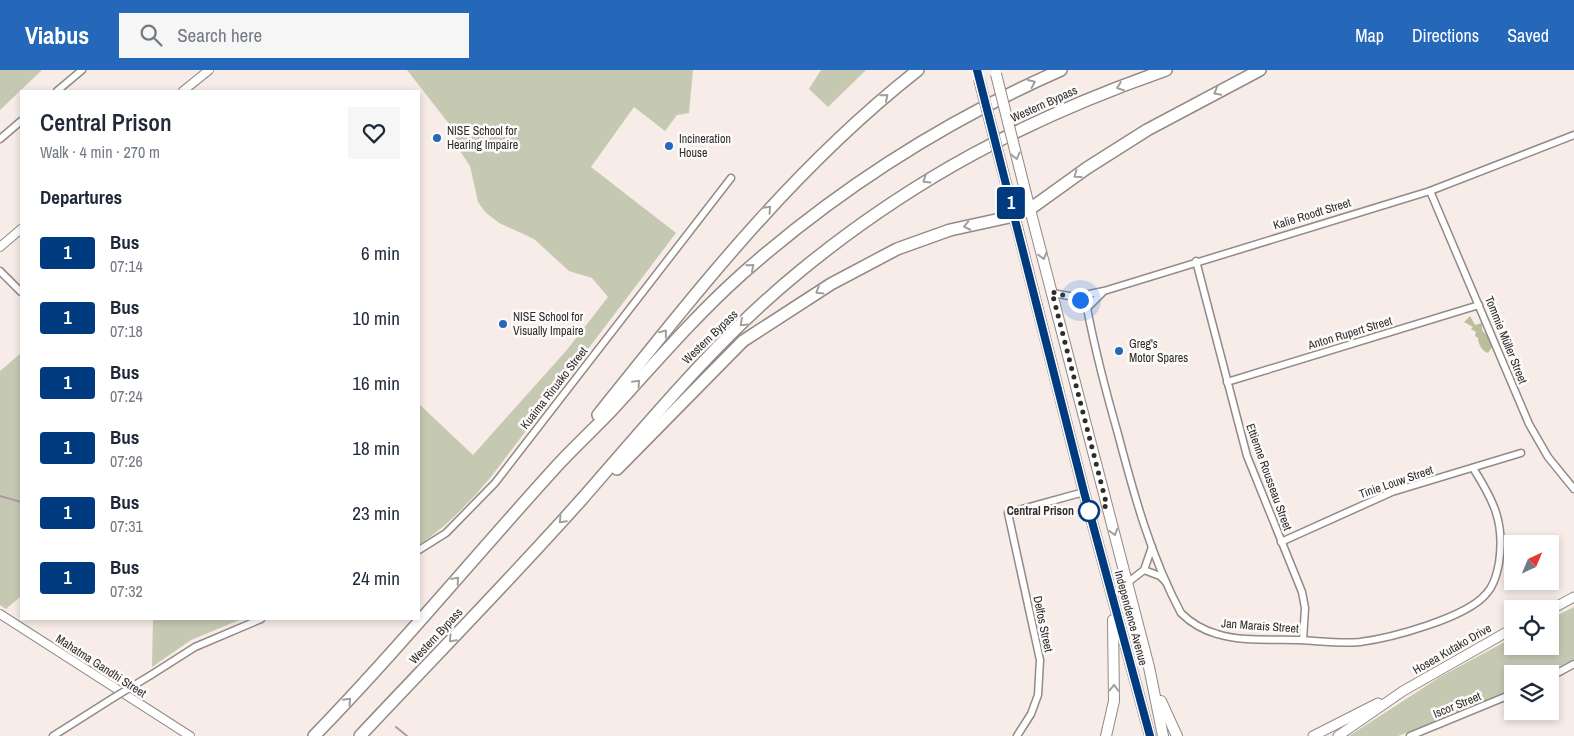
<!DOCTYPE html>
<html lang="en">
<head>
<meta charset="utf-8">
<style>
	body { margin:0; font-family:"Archivo Narrow",sans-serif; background:#f6f6f7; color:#1f2937; height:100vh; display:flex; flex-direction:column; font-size:19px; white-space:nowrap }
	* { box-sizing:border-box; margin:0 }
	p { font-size:16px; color:#747a83 }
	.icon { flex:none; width:28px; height:28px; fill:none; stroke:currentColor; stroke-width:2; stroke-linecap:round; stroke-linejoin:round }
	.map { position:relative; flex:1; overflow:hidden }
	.sheet { position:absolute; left:20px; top:20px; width:400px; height:530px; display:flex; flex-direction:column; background:#fff; border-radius:0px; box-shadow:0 2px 8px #0003 }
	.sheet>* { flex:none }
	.badge { padding:0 10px; border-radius:4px; font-size:18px; line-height:32px }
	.needle { width:32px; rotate:44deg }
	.controls { position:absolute; left:1504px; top:465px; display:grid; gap:10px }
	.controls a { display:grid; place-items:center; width:55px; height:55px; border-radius:0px; background:#fff; box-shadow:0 2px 8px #0003; font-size:25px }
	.you { position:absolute; width:25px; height:25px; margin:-12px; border:4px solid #fff; border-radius:50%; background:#1a73e8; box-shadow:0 0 0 8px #1a73e833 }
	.map>.badge { position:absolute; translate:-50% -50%; box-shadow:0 0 0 2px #fff }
	h2 { padding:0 20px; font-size:19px; line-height:45px }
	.round { display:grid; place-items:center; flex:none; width:52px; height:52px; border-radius:0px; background:#f6f6f7 }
	.head { display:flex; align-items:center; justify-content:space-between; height:85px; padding:0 20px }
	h1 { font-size:24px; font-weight:600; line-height:38px }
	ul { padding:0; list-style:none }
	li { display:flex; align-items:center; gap:15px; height:65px; padding:0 20px }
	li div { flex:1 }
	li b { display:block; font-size:19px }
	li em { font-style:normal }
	li .badge { min-width:55px; font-weight:700; text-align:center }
	header { display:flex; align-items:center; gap:30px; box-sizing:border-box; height:70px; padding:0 25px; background:#2567b8; color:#fff }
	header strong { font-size:24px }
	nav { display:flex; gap:28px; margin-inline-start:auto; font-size:18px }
	.search { width:350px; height:45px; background:#f6f6f7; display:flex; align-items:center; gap:12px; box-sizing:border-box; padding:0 18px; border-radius:0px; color:#747a83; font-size:19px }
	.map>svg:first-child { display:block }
	.green { fill:#c6c9b2 }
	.forest { fill:#babe9a }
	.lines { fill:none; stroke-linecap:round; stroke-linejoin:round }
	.stream { stroke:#b498a4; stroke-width:2 }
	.minor-casing { stroke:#938a85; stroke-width:9 }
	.tertiary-casing { stroke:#938a85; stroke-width:10 }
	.secondary-casing { stroke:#938a85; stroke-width:11 }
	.primary-casing { stroke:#938a85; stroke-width:12 }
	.motorway-casing { stroke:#938a85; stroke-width:14 }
	.minor { stroke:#fff; stroke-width:6 }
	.tertiary { stroke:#fff; stroke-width:8 }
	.secondary { stroke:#fff; stroke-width:9 }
	.primary { stroke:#fff; stroke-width:10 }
	.motorway { stroke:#fff; stroke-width:11 }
	.minor-bridge-casing { stroke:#938a85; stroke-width:9; stroke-linecap:butt }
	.primary-bridge-casing { stroke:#938a85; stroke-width:12; stroke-linecap:butt }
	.minor-bridge { stroke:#fff; stroke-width:6 }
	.primary-bridge { stroke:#fff; stroke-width:10 }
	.oneway { stroke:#a1a09f }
	.line-casing { stroke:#fff; stroke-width:11 }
	.line { stroke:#003b80; stroke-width:8 }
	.walk { stroke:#2f2c2a; stroke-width:5; stroke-dasharray:0 9 }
	.poi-dot { fill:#2567b8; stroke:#fdfbfa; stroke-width:2 }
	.stop-dot { fill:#fff; stroke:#003b80; stroke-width:2.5 }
	.labels { text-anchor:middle; stroke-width:5; stroke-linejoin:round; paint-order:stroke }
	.street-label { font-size:12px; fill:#2f2c2a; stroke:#fdfbfa }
	.poi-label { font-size:12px; fill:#2f2c2a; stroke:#fdfbfa; text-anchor:start }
	.stop-label { font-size:12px; font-weight:bold; fill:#2f2c2a; stroke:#fdfbfa; text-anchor:end }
</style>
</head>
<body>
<header>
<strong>Viabus</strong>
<div class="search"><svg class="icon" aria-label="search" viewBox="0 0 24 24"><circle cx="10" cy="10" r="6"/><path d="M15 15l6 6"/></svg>Search here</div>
<nav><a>Map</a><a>Directions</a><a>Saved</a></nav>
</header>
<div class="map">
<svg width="1574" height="666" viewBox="0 0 1574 666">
	<rect width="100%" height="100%" fill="#f7ece7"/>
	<g class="green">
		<polygon points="0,0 42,0 0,40"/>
		<path d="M407,0H693L689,43L677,45L665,61L634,37L591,97L676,163L491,407C469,433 447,456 419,475V334L473,385L566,281L608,227L592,208L569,201L534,169L499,153L485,142L478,132L470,96L458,78L453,59Z"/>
		<polygon points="821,0 866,0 828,37 809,19"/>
		<polygon points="21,283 21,526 6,539 0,535 0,301"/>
		<polygon points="1574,537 1574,589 1544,604 1512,604 1512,619 1472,638 1398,666 1349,666 1440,607 1512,568 1512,576 1550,576 1550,549"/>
		<polygon points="153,549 242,549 191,570 152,597"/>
	</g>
	<path class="forest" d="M1470,246L1475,255L1482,253V260L1490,269L1492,277L1488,283C1482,281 1478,274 1478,268L1475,266L1476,262L1471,259L1473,257L1464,252Z"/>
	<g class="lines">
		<g class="stream">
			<polyline points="0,426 21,432"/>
			<polyline points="396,657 407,666"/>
		</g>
		<g class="minor-casing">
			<g id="minor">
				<polyline points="57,21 82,0"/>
				<polyline points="0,69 21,51"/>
				<polyline points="1430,121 1529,354 1548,387 1574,419"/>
				<polyline points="1196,191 1247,386 1302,522 1305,538 1303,570"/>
				<polyline points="0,201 21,222"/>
				<polyline points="1052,223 1075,227 1104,221 1430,121 1574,65"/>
				<path d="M1075,227L1087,238C1095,280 1106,322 1118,364C1134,425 1151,487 1181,543C1191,553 1203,560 1217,564C1242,572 1273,569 1300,570C1320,571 1340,574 1360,572C1391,568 1466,548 1486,524C1494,516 1497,504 1499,493C1505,453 1494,431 1473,398"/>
				<polyline points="1087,238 1103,222"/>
				<polyline points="1227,312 1479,235"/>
				<polyline points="1281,472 1392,422 1521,383"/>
				<polyline points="419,480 446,463 495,413 731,108"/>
				<polyline points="1144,500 1160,506 1166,512"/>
				<polyline points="1127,513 1144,500 1152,477"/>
				<polyline points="151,605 195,577 261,549"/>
				<polyline points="1550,607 1574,594"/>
				<polyline points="53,666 113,628"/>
				<polyline points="1017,666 1031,644 1038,625 1040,590 1008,443 1084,422"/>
				<polyline points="1410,666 1512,624"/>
			</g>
		</g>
		<g class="tertiary-casing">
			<g id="tertiary">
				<polyline points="183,21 209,0"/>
				<polyline points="0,177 21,159"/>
				<polyline points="0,544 190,666"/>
			</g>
		</g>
		<g class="secondary-casing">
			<g id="secondary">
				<polyline points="1550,540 1574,527"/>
				<polyline points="1313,666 1378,633"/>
				<polyline points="1338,666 1403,621 1512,559"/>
			</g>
		</g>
		<g class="primary-casing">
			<g id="primary">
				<polyline points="1026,124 1149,597 1163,666"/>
				<polyline points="1010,129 1084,422 1150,666"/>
				<polyline points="1161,631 1177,666"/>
				<polyline points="1106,666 1114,631 1113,550"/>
			</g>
		</g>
		<g class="motorway-casing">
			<g id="motorway">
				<path d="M598,345C698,220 792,99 918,0"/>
				<polyline points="617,399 743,271 831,214 897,179 950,160 1014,146 1030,139 1087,98 1147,60 1260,0"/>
				<path d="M314,666C398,580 474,487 555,398C573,378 593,360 612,340C654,294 695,246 742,204C837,120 945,51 1061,0"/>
				<path d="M360,666C434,587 510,510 582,429C651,350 717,269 799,202C912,109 1028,48 1166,0"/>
			</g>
		</g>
		<use href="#minor" class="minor"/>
		<use href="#tertiary" class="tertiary"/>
		<use href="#secondary" class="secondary"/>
		<use href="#primary" class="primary"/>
		<use href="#motorway" class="motorway"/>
		<g class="minor-bridge-casing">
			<polyline id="minor-bridge" points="113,628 151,605"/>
		</g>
		<g class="primary-bridge-casing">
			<g id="primary-bridge">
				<polyline points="996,4 1026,124"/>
				<polyline points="979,9 1010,129"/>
			</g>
		</g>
		<use href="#minor-bridge" class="minor-bridge"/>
		<use href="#primary-bridge" class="primary-bridge"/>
	</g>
	<defs><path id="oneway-chevron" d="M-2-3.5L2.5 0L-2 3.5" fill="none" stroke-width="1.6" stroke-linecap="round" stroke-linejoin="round" transform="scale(1.25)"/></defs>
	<g class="oneway">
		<use href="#oneway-chevron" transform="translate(1032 13) rotate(-25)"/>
		<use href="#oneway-chevron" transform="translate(1120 17) rotate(159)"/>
		<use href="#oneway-chevron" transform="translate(1217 22) rotate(152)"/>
		<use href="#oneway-chevron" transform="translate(885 27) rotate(-40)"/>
		<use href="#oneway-chevron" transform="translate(1016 86) rotate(76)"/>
		<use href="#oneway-chevron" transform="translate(1077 105) rotate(144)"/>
		<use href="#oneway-chevron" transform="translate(926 110) rotate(148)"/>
		<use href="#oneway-chevron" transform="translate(768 139) rotate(-47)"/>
		<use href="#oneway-chevron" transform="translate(967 156) rotate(168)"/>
		<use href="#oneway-chevron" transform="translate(1043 186) rotate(75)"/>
		<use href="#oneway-chevron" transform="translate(751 197) rotate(-40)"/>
		<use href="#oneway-chevron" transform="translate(819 221) rotate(148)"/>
		<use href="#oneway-chevron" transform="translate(743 253) rotate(137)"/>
		<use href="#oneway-chevron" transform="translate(664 263) rotate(-51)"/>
		<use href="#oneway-chevron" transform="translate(637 313) rotate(-47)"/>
		<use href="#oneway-chevron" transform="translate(562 450) rotate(133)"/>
		<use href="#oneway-chevron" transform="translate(1114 462) rotate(75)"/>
		<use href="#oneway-chevron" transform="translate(456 510) rotate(-49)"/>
		<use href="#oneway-chevron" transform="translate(452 569) rotate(133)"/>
		<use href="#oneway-chevron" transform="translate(1114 618) rotate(-89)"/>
		<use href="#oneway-chevron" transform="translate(348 631) rotate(-46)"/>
	</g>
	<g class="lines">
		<g class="line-casing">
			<polyline id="line" points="977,0 1084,422 1150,666"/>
		</g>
		<use href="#line" class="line"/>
		<polyline class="walk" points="1080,230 1052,222 1107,436 1089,441"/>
	</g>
	<g class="poi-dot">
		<circle cx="437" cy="68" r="5"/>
		<circle cx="669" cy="76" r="5"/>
		<circle cx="503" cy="254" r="5"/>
		<circle cx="1119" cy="281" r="5"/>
	</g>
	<circle class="stop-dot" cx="1089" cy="441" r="10"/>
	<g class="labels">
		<g class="street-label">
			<text transform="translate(1044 34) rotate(-24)" y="4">Western Bypass</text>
			<text transform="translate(1312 144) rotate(-17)" y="4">Kalie Roodt Street</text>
			<text transform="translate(1350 263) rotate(-17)" y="4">Anton Rupert Street</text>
			<text transform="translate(710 267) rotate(-44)" y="4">Western Bypass</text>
			<text transform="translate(1506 270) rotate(68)" y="4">Tommie Müller Street</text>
			<text transform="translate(554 318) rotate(-52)" y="4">Kuaima Riruako Street</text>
			<text transform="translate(1269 407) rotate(70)" y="4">Ettienne Rousseau Street</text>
			<text transform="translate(1396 412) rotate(-19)" y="4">Tinie Louw Street</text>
			<text transform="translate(1131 548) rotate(75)" y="4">Independence Avenue</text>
			<text transform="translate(1043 554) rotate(78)" y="4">Delfos Street</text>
			<text transform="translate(1260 556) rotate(4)" y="4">Jan Marais Street</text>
			<text transform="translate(436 566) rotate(-47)" y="4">Western Bypass</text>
			<text transform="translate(1452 579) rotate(-30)" y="4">Hosea Kutako Drive</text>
			<text transform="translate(101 596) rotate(33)" y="4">Mahatma Gandhi Street</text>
			<text transform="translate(1457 635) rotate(-22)" y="4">Iscor Street</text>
		</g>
		<g class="poi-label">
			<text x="447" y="65">NISE School for<tspan x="447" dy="14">Hearing Impaire</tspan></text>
			<text x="679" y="73">Incineration<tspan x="679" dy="14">House</tspan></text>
			<text x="513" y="251">NISE School for<tspan x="513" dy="14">Visually Impaire</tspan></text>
			<text x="1129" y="278">Greg's<tspan x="1129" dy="14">Motor Spares</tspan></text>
		</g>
		<g class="stop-label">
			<text x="1074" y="445">Central Prison</text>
		</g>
	</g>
</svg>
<div class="controls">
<a><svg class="needle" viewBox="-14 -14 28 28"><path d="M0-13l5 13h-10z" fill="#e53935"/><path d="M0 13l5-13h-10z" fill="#747a83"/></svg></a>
<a><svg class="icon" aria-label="locate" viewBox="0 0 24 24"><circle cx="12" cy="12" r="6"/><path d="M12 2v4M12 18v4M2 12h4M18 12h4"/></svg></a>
<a><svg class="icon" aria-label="layers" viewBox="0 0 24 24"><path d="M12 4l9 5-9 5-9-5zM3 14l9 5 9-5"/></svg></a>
</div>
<div class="you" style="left:1080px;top:230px"></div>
<b class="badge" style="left:1011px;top:133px;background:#003b80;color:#fff">1</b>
<section class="sheet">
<div class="head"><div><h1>Central Prison</h1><p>Walk · 4 min · 270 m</p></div><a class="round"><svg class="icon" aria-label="heart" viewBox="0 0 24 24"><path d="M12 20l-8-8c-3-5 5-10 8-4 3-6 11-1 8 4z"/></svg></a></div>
<h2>Departures</h2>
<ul>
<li><span class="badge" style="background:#003b80;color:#fff">1</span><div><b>Bus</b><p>07:14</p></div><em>6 min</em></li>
<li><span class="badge" style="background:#003b80;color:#fff">1</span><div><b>Bus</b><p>07:18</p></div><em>10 min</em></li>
<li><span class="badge" style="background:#003b80;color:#fff">1</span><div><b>Bus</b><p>07:24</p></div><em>16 min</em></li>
<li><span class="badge" style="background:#003b80;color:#fff">1</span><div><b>Bus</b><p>07:26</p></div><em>18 min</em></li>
<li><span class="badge" style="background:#003b80;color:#fff">1</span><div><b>Bus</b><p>07:31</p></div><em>23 min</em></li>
<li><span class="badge" style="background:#003b80;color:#fff">1</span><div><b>Bus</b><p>07:32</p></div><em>24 min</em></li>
</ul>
</section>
</div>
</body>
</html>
